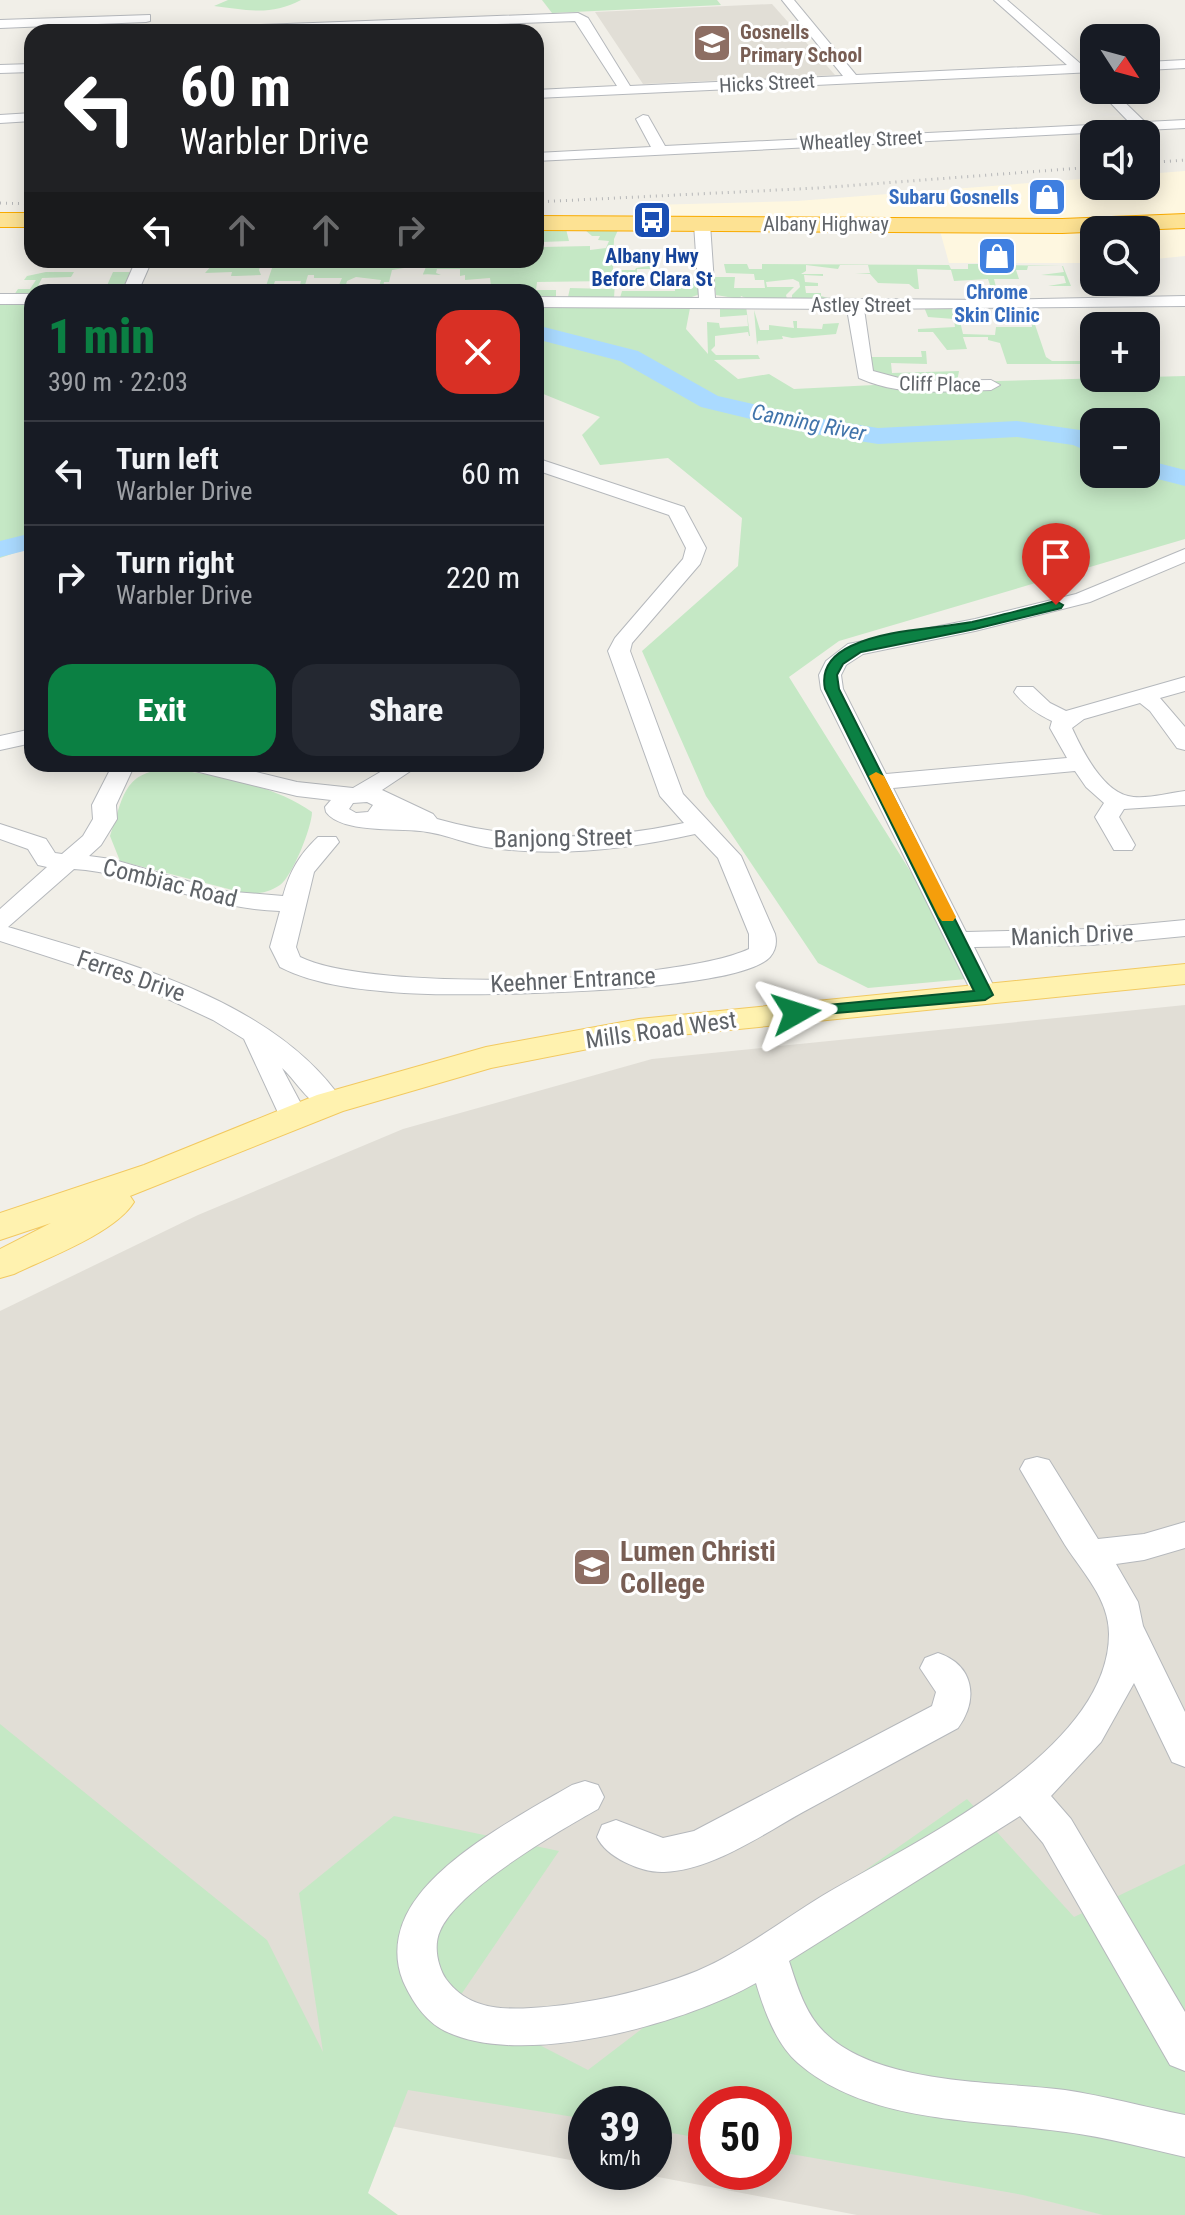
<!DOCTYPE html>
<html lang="en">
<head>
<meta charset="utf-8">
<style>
  body { margin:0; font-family:"Roboto Condensed",sans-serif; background:#242831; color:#f1f3f6; height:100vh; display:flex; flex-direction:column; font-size:30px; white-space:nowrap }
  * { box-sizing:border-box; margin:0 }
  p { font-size:26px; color:#9ea1a6 }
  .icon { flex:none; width:44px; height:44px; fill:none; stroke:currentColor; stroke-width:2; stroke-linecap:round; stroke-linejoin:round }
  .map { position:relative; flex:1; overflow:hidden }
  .details { position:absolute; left:24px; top:284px; width:520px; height:488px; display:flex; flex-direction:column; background:#171b24; border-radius:24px; box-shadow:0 4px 20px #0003 }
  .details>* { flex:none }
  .guide { position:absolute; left:24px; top:24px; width:520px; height:244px; border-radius:24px; box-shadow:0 4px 20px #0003; background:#202124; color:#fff; overflow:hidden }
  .needle { width:52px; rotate:126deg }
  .controls { position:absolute; left:1080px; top:24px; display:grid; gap:16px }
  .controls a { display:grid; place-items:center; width:80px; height:80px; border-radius:16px; background:#171b24; box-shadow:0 4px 20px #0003; font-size:40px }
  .speed { position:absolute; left:568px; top:2086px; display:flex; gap:16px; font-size:40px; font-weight:700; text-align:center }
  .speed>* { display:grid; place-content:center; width:104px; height:104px; border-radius:50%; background:#171b24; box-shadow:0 4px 20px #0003; line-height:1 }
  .speed small { font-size:20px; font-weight:400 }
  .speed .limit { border:12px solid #d22; background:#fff; color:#111 }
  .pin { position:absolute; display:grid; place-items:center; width:68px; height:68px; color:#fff; margin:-82px -34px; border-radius:50% 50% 50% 0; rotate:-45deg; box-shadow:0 0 8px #0007 }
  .pin .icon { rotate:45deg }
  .me { position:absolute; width:88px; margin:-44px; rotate:84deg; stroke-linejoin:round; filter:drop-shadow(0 0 6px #0008) }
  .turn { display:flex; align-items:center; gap:28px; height:168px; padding:0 24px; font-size:36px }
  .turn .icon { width:104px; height:104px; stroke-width:2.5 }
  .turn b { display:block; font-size:56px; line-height:68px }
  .lanes { display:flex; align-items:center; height:76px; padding:0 24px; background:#0003; justify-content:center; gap:40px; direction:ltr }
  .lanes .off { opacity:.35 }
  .round { display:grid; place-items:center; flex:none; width:84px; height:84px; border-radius:24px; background:#242831 }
  .overview { display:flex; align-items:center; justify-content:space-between; height:136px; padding:0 24px }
  h1 { font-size:48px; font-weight:800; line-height:60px; color:#0b8043 }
  .action { display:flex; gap:16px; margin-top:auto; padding:16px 24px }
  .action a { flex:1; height:92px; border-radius:24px; background:#0b8043; color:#fff; font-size:32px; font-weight:800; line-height:92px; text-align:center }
  .action a+a { background:#242831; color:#f1f3f6 }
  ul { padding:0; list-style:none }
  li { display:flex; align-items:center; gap:24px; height:104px; padding:0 24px; border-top:2px solid #363941 }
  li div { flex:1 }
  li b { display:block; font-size:30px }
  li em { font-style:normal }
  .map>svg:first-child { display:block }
</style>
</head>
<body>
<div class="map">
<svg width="1185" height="2215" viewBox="0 0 1185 2215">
  <rect width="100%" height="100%" fill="#f1efe8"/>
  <path fill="#fef7e0" d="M1185,171V256L1146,260V230H1094V263H949L940,231L656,218L650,205L797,201L1094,178V186H1146V174Z"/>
  <g fill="#e1ded6" fill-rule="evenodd">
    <path d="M772,4L835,75L643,84L595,12Z"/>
    <path d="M1185,1005V2215H857L632,2172H654V2104H586V2163L353,2119L0,1823V1311L198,1215L403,1129L652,1059ZM706,2104H774V2172H706Z"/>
  </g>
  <g fill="#c5e8c5" fill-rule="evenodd">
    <path d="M228,0H301C271,16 247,10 214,6Z"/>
    <path d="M542,0H717L721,5L552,13Z"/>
    <path d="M536,229H566L569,241L542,242V247L590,246V250L606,248L609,241L598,240L600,236H592L585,230H618L614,239L613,270H635L636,268L649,266V261H656H652V269H637V278H646V282H615L614,298L568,297L570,288L609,289L610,281L537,282L536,290H556V297H536V292H462L463,286H494H491L490,278L465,280V275L460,276V269H437L436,273L441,275L423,274L420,281L426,267L422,265L392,270L389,282H384L383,287L406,289L407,292H350L352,288L379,286L381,280L356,277L347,281L344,292H336L342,278H314V275H308L305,285H300L301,281H275L273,287L292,289V292H264L274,262H262L259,270L261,275L236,276H231L232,272L205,273L213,264L199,263L200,260H536Z"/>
    <path d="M724,264H747L749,269H762V264L949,265L951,269H968V264H978L983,269H994L993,265L1063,266L1071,286H1048L1066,283L1064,276L1041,275L1064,272L1062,266H1028L1027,270H1016L1019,279H994L997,291H993L996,298L1029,296L1030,300H970L965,287L992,291L988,279L954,281L951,270L917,269L919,289H915L909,284L878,283L870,274H855L870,273L868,265H840L838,269L806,265V271L801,274H823V276L804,275L805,282L818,283V286H805L806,293H821V296L835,300L792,299V295L800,287L799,282L793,279L766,282L767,287H794L786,295L787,299H748L741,296L740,299L716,295L714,277H735L734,288H765L764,280H755L754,274L726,273Z"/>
    <path d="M46,272H74L71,277L42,278L38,286H77V289L105,290L113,272H130L121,292H32V297L14,295L18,289H30L36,280H24L27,276Z"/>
    <path d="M669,278L699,280L700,294L689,298H620L622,291H675V281Z"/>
    <path d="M0,304H32V547L0,558Z"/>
    <path d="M720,306H746L750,336H741H749L748,332L715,336V346L711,350L716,355H758L760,359L714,360L738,379L769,374L794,389L894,384L873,371L871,357H922L921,351H926L927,364L891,363L892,373L959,371L957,382L1185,376V539L839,641L789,677L977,978L868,988L818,963L706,796L642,651L738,566L742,518L668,458L600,465L582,435L600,417L536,391V307L690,308L686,329L708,354L707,322L719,323L720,328L748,326L747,315L720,317ZM1094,422H1146V474H1094Z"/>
    <path d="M924,307H976L979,312L975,316L959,317L963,334L995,335L996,327H1032L1031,317H1001L997,310L1029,307L1046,357L1052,361H1094V364H1007L1000,343L988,340V337H963L967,349L947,350L933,332H918V329L955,327L954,319L928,317Z"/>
    <path d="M754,310L760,330H769V325L794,328L793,321H797V328L822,329L823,324L839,323L836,334L792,338L782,336L783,339L758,341L757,345Z"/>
    <path d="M167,769C214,774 272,784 312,812C312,827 292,877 280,885C268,893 258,894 244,893L120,861L110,836C123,800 122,772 167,769Z"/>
    <path d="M0,1724L267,1940L323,2052L299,1893L394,1816L559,1851L456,2002L588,2070L677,2002L967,1799L1074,1917L1185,1864V2215H1103L1023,2195L774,2151V2104H706V2139L654,2130V2104H586V2119L408,2090L368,2193L398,2215H0Z"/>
  </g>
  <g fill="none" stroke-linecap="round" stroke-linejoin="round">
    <g fill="#aadaff" fill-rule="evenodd">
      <path d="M536,325L638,351L718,396L809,417L878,428L1017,421L1080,430L1094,435V454L1073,445L1017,437L878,444L809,433L701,407L620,361L536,339Z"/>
      <path d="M1146,460L1185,470V486L1138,474H1146Z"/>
      <path d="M32,533V549L0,557V541Z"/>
    </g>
    <g stroke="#b5b8bc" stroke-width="2">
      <g id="minor">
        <path d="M782,0H794L856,75L1067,65L994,0H1007L1082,65L1094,64V72L536,98V90L617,86L575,21L278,32H176L182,28L578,13L588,18L630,86L843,76Z"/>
        <path d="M150,15V21L146,22L0,28V20Z"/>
        <path d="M1185,60V68L1146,70V62Z"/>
        <path d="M32,64V72L0,73V65Z"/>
        <path d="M1098,90H1112L1145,122L1185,120V128L536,161V153L651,147L636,119L643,115L648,116L665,146L1130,123Z"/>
        <path d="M32,113V121L0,123V115Z"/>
        <path d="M702,219L710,224L715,298L992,300L1185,296V306L864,309L873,371L910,381L991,380L1000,385L991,390C946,391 901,397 859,378L847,309L536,307V297L699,298L694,224Z"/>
        <path d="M136,260H152L138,292H122Z"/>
        <rect x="0" y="294" width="32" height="10"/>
        <path d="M536,458L684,507L706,548L700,564L632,643L630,651L683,794L741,856L775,934C777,942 776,950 770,957C737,994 462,997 404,993C364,990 317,986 280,967L270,947L280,911C205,909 145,874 74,869L8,927C121,961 275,999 344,1103L340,1109C314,1116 300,1084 282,1068L308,1117L304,1123L294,1126L284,1123L280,1117L244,1039L213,1020L142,987L0,941V909L47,867L38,865L28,849L0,839V824L46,839L55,853L62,854L83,836L93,819L92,805L113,764H135L116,805L117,819L101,845L89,856L111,859L222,891L283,896C290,871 299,855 318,837H336L339,842L314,872L296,947L300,957C372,993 676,983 749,949V934L718,858L695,834C629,849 560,857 492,848C468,845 444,833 420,831C395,828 341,833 326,812L325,807L331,800L297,796L187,769L184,764H223L297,782L353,788L394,764H421L382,790L433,814L437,819C519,842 601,841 684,823L660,796L608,651L615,638L683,559L686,548L669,515L536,470ZM367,802L373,805L368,812L356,813L349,809L353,803Z"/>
        <path d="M1185,549V562L1090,602L975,631L863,654L846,665L841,675L843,689L886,774L1067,758L1050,728L1052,721C1037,714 1025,706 1014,692L1017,687H1033L1050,703L1066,711L1185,677V691L1160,698L1185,727V750L1177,748L1150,711L1140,703L1084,719L1072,728C1082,750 1102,790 1128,796C1145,800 1167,793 1185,791V805L1124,809L1119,817L1135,845L1132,850H1114L1095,817L1104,803L1086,787L1075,771L893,788L966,932L1091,929L1185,920V936L1091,945L974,947L998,995L994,1001H976L821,689L819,675L826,661L848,644L975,619L1076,594Z"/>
        <path d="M32,729V743L0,750V736Z"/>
        <path d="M1037,1457L1049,1460L1098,1539L1144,1534L1185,1522V1548L1144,1560L1116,1564L1138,1602L1143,1626L1185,1712V1767L1172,1762L1134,1683L1101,1742L1051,1796L1071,1819L1185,2012V2071L1170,2065L1043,1843L1020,1816L789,1961C797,1986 805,2013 824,2032C877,2085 994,2081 1065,2090C1105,2096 1145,2107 1185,2115V2157C1145,2148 1106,2137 1066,2132C979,2119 868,2124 798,2063C776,2044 764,2010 756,1983C684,2024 522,2069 445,2031C425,2021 412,2001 403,1981C391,1951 399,1920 419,1895C454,1850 522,1814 572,1785L585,1781L598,1785L604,1797L598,1809C559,1831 457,1890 440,1931C433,1946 438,1967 446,1979C467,2008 499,2010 531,2008C585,2005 647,1991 697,1971C742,1952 781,1921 822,1896C910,1844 1109,1752 1109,1634C1109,1599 1083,1573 1065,1545C1050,1520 1035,1495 1020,1469L1025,1460Z"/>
        <path d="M938,1653C974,1665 979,1699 958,1728C906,1756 855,1784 803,1812C762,1835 712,1870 664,1872C641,1873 606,1857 597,1837L602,1825L616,1820L663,1838L694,1831L932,1706L936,1692L920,1668L925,1658Z"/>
      </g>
    </g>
    <g stroke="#f2c960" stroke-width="2">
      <path id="major" d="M1185,964V984L639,1039L491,1068L343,1111L130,1196L134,1202C115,1233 47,1258 14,1274L0,1278V1249L51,1223L0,1240V1213L144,1165L317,1095L486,1047L639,1019Z"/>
    </g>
    <g stroke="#f9ab00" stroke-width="2">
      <g id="highway">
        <rect x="0" y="213" width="32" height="14"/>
        <path d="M1185,214V228L1062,233L536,230V216L1062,219Z"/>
      </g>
    </g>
    <use href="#minor" fill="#fff" fill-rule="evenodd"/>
    <use href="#major" fill="#fff2af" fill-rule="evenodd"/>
    <use href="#highway" fill="#fde293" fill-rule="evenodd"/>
    <g stroke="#b6b7b8" stroke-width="3" stroke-dasharray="1 5" stroke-linecap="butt">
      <path d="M1146,163L1185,160"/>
      <path d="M536,202L818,188L1094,167"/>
      <path d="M0,203L32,204"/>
    </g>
  </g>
  <path fill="#0b8043" stroke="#07532c" stroke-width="2" d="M1056,601L1063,605L1061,608L975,629L861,652L843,664L837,675L839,689L993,995L985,1000L790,1017L788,1013L790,1010L796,1008L974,991L825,689C821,669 832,655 851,646C886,629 934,629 972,622C1000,616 1028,608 1056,601Z"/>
  <path fill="#f59e0b" d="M876,772L884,776L956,917L953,921H942L939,917L869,776Z"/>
  <defs>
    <g id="school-square" transform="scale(2)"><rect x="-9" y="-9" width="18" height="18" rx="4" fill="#8d6e63" stroke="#fff"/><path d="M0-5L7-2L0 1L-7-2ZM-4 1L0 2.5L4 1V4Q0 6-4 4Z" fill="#fff"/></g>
    <g id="shop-square" transform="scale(2)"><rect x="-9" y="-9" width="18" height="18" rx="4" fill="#3f7fe0" stroke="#fff"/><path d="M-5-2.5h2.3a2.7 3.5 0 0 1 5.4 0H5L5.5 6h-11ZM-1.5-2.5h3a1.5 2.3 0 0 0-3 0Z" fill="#fff"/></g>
    <g id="bus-square" transform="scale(2)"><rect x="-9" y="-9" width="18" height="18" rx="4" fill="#1a4fb4" stroke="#fff"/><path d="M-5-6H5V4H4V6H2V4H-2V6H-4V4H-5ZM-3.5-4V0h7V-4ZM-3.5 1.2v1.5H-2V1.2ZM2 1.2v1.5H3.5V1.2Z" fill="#fff"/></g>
  </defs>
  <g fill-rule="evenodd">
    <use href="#school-square" x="712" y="43"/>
    <use href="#shop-square" x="1047" y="197"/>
    <use href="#bus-square" x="652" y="220"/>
    <use href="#shop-square" x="997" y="256"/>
    <use href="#school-square" x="592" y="1567"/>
  </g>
  <g text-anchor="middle" stroke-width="6" stroke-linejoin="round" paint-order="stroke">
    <g font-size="20" font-weight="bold" fill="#785e54" stroke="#fff" text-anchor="start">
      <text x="740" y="39">Gosnells<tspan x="740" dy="23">Primary School</tspan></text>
    </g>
    <g font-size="20" fill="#5f6368" stroke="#fff">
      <text transform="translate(767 83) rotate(-3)" y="7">Hicks Street</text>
      <text transform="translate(861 140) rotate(-3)" y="7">Wheatley Street</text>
      <text x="826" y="231">Albany Highway</text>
      <text x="861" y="312">Astley Street</text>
      <text transform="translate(940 384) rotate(1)" y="7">Cliff Place</text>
    </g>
    <g font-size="20" font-weight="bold" fill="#366cbe" stroke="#fff" text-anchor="end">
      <text x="1019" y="204">Subaru Gosnells</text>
      <text x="997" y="299" text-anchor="middle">Chrome<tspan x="997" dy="23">Skin Clinic</tspan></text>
    </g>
    <g font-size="20" font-weight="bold" fill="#164399" stroke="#fff">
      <text x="652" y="263">Albany Hwy<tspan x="652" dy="23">Before Clara St</tspan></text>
    </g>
    <g font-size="22" font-style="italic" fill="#4174aa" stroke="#fff">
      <text transform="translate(809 422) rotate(11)" y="8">Canning River</text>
    </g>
    <g font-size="24" fill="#5f6368" stroke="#fff">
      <text transform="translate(563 838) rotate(-1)" y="8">Banjong Street</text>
      <text transform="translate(170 883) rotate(14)" y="8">Combiac Road</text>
      <text transform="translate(1072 935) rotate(-2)" y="8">Manich Drive</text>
      <text transform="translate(131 976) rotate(19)" y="8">Ferres Drive</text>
      <text transform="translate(573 980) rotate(-3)" y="8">Keehner Entrance</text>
      <text transform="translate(661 1030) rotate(-8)" y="8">Mills Road West</text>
    </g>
    <g font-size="28" font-weight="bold" fill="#785e54" stroke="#fff" text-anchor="start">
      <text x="620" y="1561">Lumen Christi<tspan x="620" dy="32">College</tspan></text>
    </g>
  </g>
</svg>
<div class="controls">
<a><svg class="needle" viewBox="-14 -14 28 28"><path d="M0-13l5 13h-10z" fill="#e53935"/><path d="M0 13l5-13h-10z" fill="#9ea1a6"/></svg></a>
<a><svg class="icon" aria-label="sound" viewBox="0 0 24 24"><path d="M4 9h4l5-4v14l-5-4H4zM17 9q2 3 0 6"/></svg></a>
<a><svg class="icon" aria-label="search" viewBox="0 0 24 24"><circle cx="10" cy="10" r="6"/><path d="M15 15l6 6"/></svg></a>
<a>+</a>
<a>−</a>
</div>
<div class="speed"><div>39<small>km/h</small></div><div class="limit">50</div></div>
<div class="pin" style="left:1056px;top:605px;background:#d93025"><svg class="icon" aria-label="arrive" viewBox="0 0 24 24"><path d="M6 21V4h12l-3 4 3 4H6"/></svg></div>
<svg class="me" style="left:796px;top:1013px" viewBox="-20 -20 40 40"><path d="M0-17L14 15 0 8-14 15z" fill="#0b8043" stroke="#fff" stroke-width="4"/></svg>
<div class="guide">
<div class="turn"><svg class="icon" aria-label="left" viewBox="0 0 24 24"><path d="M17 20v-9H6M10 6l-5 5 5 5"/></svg><div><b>60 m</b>Warbler Drive</div></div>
<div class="lanes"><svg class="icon" aria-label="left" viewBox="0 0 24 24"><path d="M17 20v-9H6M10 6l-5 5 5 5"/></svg><svg class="icon off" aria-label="ahead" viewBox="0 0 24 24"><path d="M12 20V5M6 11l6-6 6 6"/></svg><svg class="icon off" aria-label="ahead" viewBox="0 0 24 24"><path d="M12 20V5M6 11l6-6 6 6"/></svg><svg class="icon off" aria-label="right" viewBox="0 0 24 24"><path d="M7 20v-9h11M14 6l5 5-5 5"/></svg></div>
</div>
<section class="details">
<div class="overview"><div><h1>1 min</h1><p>390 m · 22:03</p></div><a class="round" style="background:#d93025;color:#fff"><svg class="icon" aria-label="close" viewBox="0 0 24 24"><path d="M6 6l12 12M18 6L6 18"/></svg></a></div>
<ul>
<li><svg class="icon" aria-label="left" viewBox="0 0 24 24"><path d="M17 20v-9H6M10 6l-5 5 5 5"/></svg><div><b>Turn left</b><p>Warbler Drive</p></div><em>60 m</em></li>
<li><svg class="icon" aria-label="right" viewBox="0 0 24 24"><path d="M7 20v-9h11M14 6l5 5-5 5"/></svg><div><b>Turn right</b><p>Warbler Drive</p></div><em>220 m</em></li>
</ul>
<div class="action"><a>Exit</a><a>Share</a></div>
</section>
</div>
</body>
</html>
